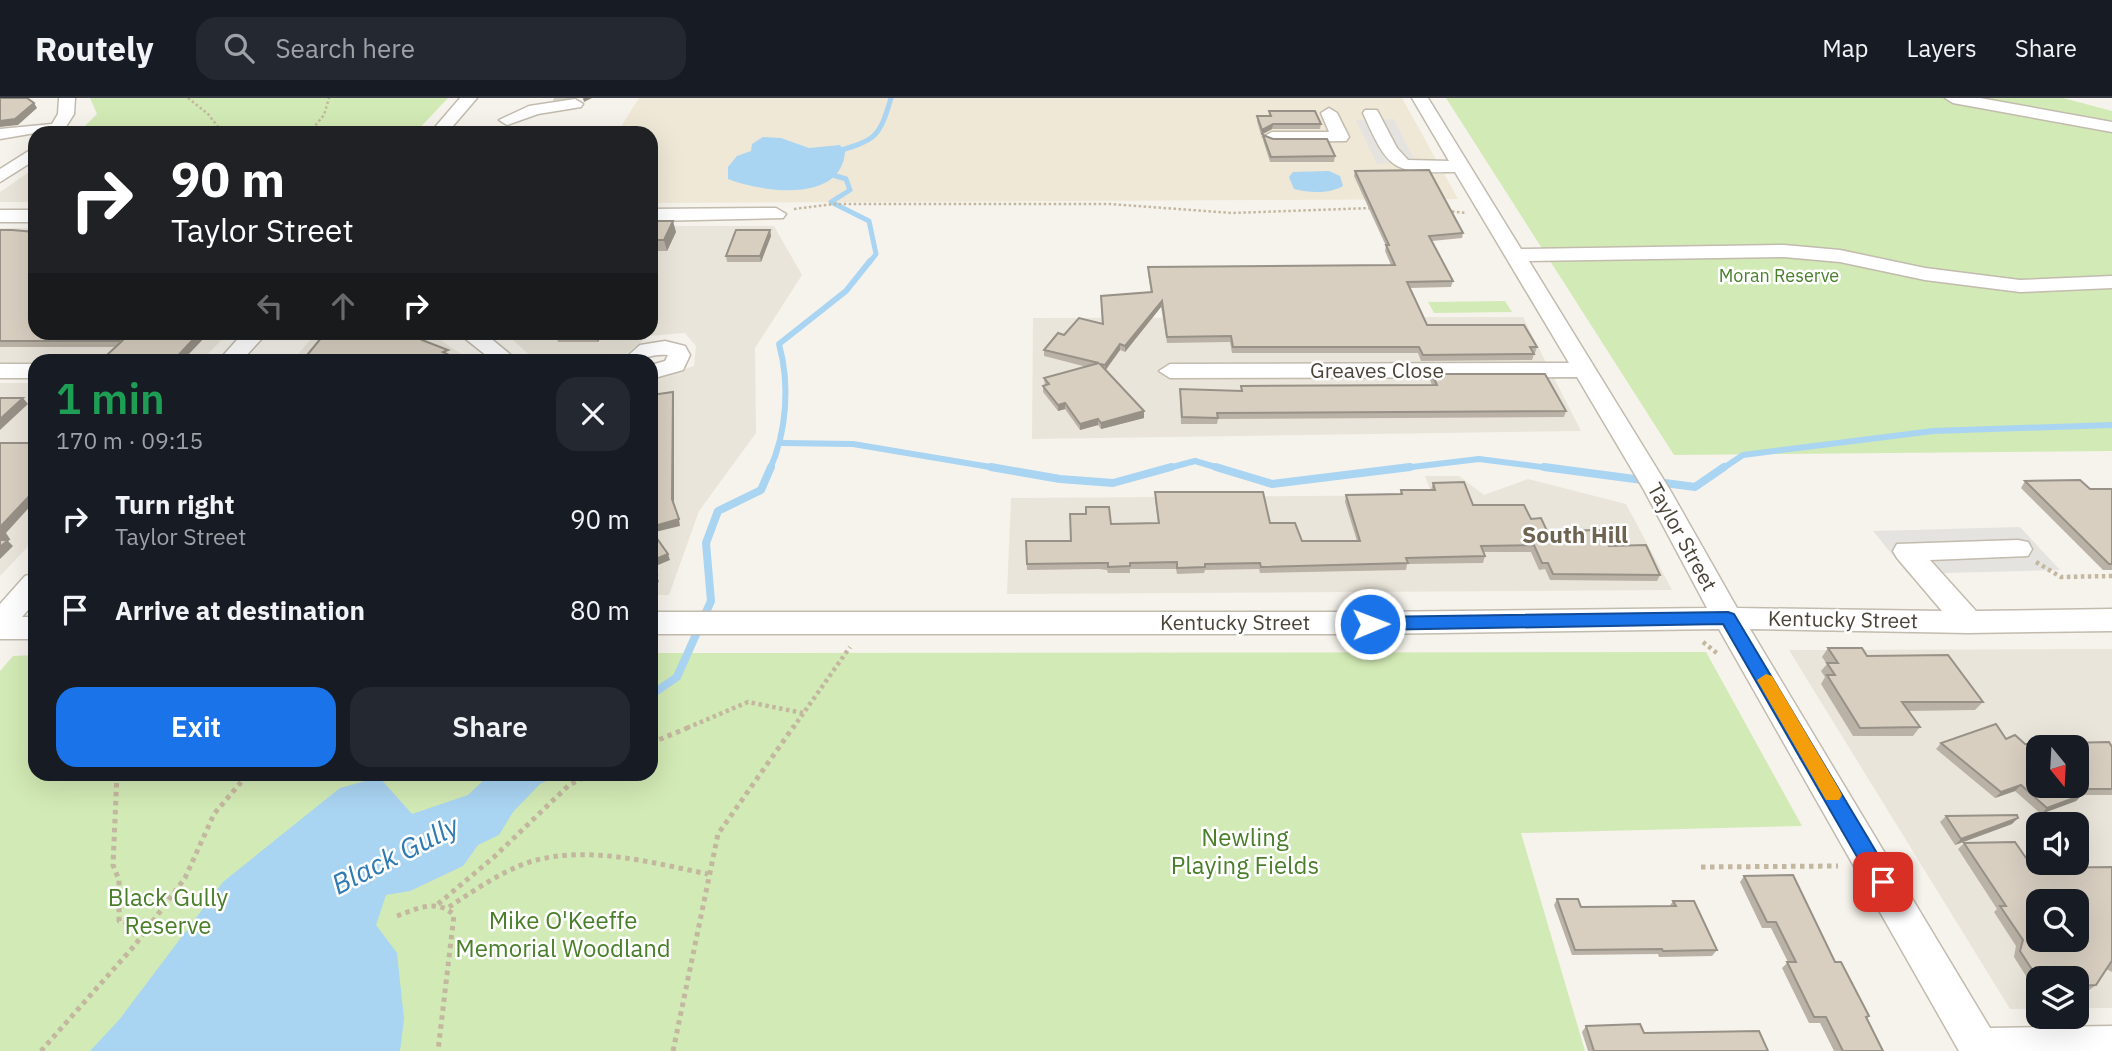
<!DOCTYPE html>
<html lang="en">
<head>
<meta charset="utf-8">
<style>
  body { margin:0; font-family:"IBM Plex Sans",sans-serif; background:#242831; color:#f1f3f6; height:100vh; display:flex; flex-direction:column; font-size:26px; white-space:nowrap }
  * { box-sizing:border-box; margin:0 }
  p { font-size:23px; color:#9ea1a6 }
  .icon { flex:none; width:38px; height:38px; fill:none; stroke:currentColor; stroke-width:2; stroke-linecap:round; stroke-linejoin:round }
  .map { position:relative; flex:1; overflow:hidden }
  .details { position:absolute; left:28px; top:256px; width:630px; height:427px; display:flex; flex-direction:column; background:#171b24; border-radius:21px; box-shadow:0 7px 28px #0002 }
  .details>* { flex:none }
  .hud { position:absolute; left:28px; top:28px; width:630px; height:214px; border-radius:21px; box-shadow:0 7px 28px #0002; background:#202124; color:#fff; overflow:hidden }
  .needle { width:46px; rotate:162deg }
  .tools { position:absolute; left:2026px; top:637px; display:grid; gap:14px }
  .tools a { display:grid; place-items:center; width:63px; height:63px; border-radius:14px; background:#171b24; box-shadow:0 7px 28px #0002; font-size:35px }
  .pin { position:absolute; display:grid; place-items:center; width:60px; height:60px; color:#fff; margin:-30px; border-radius:14px; box-shadow:0 4px 10px #0006 }
  .me { position:absolute; width:77px; margin:-38px; rotate:89deg; stroke-linejoin:round; filter:drop-shadow(0 0 5px #0008) }
  .turn { display:flex; align-items:center; gap:24px; height:147px; padding:0 28px; font-size:32px }
  .turn .icon { width:91px; height:91px; stroke-width:2.5 }
  .turn b { display:block; font-size:49px; line-height:60px }
  .lanes { display:flex; align-items:center; height:66px; padding:0 28px; background:#0003; justify-content:center; gap:35px; direction:ltr }
  .lanes .off { opacity:.35 }
  .round { display:grid; place-items:center; flex:none; width:74px; height:74px; border-radius:21px; background:#242831 }
  .head { display:flex; align-items:center; justify-content:space-between; height:119px; padding:0 28px }
  h1 { font-size:42px; font-weight:600; line-height:52px; color:#1e9e55 }
  .action { display:flex; gap:14px; margin-top:auto; padding:14px 28px }
  .action a { flex:1; height:80px; border-radius:21px; background:#1a73e8; color:#fff; font-size:28px; font-weight:600; line-height:80px; text-align:center }
  .action a+a { background:#242831; color:#f1f3f6 }
  ul { padding:0; list-style:none }
  li { display:flex; align-items:center; gap:21px; height:91px; padding:0 28px }
  li div { flex:1 }
  li b { display:block; font-size:26px }
  li em { font-style:normal }
  header { display:flex; align-items:center; gap:42px; box-sizing:border-box; height:98px; padding:0 35px; background:#171b24; border-bottom:2px solid #363941 }
  header strong { font-size:33px }
  nav { display:flex; gap:38px; margin-inline-start:auto; font-size:24px }
  .search { width:490px; height:63px; background:#242831; display:flex; align-items:center; gap:18px; box-sizing:border-box; padding:0 24px; border-radius:21px; color:#9ea1a6; font-size:26px }
  .map>svg:first-child { display:block }
</style>
</head>
<body>
<header>
<strong>Routely</strong>
<div class="search"><svg class="icon" aria-label="search" viewBox="0 0 24 24"><circle cx="10" cy="10" r="6"/><path d="M15 15l6 6"/></svg>Search here</div>
<nav><a>Map</a><a>Layers</a><a>Share</a></nav>
</header>
<div class="map">
<svg width="2112" height="953" viewBox="0 0 2112 953">
  <rect width="100%" height="100%" fill="#f6f3ec"/>
  <g fill="#eae5da" fill-rule="evenodd">
    <path d="M35,70V104H0V94Z"/>
    <path d="M651,128H774L802,177L755,250L756,335L699,413L669,497H651V282L694,268L696,248L685,235L649,238L619,262H535L505,235L651,234Z"/>
    <path d="M0,130H35V234L228,235L202,262L0,265Z"/>
    <path d="M1523,219L1581,333L1032,341L1033,220Z"/>
    <path d="M317,234L430,235L470,262H293Z"/>
    <path d="M0,285H35V441L0,478Z"/>
    <path d="M1425,378H1459L1484,397L1528,381L1626,406L1672,492L1007,496L1011,400L1432,397Z"/>
    <path d="M2112,551V910H2077V880H2039V911H2010L1789,552ZM2039,649H2077V688H2039ZM2039,726H2077V765H2039ZM2039,803H2077V842H2039Z"/>
  </g>
  <path fill="#efe8d6" d="M639,0H1402L1458,101L651,105V35H617Z"/>
  <g fill="#d2eab5">
    <path d="M90,0H448L415,35H78L97,16Z"/>
    <path d="M1446,0H2063L2112,13V353L1674,357Z"/>
    <path d="M1505,203L1512,214L1434,215L1428,204Z"/>
    <path d="M1706,554L1802,728L1521,735L1585,953H0V573L13,558L35,557V676H651V555Z"/>
  </g>
  <g fill="#e5e3e0">
    <path d="M1394,21L1415,63L1377,66L1356,22Z"/>
    <path d="M2020,429L2060,472L1908,476L1873,433Z"/>
  </g>
  <g fill="#a9d4f2">
    <path d="M763,39L781,40L809,50L840,47L845,54C841,106 762,94 728,81V69L737,58L751,53L752,46Z"/>
    <path d="M1329,73L1340,78L1343,88C1329,96 1310,95 1294,91L1289,79L1293,74Z"/>
    <path d="M490,676H562L540,686L513,714L499,737L478,747L463,768L410,793L386,797L376,827L397,855L404,921L400,953H90L119,922L223,784L340,690L379,679L412,716L468,697Z"/>
  </g>
  <g fill="none" stroke-linecap="round" stroke-linejoin="round">
    <g stroke="#a9d4f2" stroke-width="5">
      <path d="M835,54C875,42 879,41 891,0"/>
      <path d="M826,75L846,81L850,92L831,104L869,123L876,156L869,165"/>
    </g>
    <g stroke="#a9d4f2" stroke-width="6">
      <path d="M782,345L853,346L1002,371"/>
      <path d="M770,371C787,333 790,286 779,246L846,193L870,163"/>
      <path d="M1165,371L1195,363L1222,371"/>
      <path d="M1395,371L1479,361L1557,371"/>
      <path d="M1722,371L1743,357L1933,333L2112,327"/>
    </g>
    <g stroke="#a9d4f2" stroke-width="8">
      <path d="M991,369L1060,381L1113,385L1171,369"/>
      <path d="M1216,369L1272,386L1410,369"/>
      <path d="M1544,369L1695,389L1724,369"/>
      <path d="M651,597L677,579L711,503L706,445L718,413L761,392L771,369"/>
    </g>
    <path stroke="#d4d0c8" stroke-width="18" stroke-dasharray="18 9" stroke-linecap="butt" d="M554,0L569,4"/>
    <g stroke="#c2bbae" stroke-width="3">
      <g id="minor">
        <path d="M59,0H75L74,16L62,35H35L0,41V31L52,26L58,16Z"/>
        <path d="M460,0H477L447,35H430Z"/>
        <path d="M1412,0H1428L1521,151L1784,147L1840,152L1925,170L2020,182L2112,178V190L2020,194L1925,182L1840,164L1784,159L1529,163L1670,392L1737,510L1942,513L1897,460L1893,453L1897,446L2018,442L2028,444L2032,451L2028,458L1930,462L1976,513L2112,511V533L1968,535L1750,531L1990,930L2112,928V953H1959L1719,531L1370,536H651V514H1370L1707,510L1644,392L1577,279L1170,280L1159,273L1170,266L1569,265L1455,74C1392,75 1389,73 1363,15L1365,12H1377L1397,50L1408,62L1449,63Z"/>
        <path d="M1945,0H1980L2112,24V34L1953,5Z"/>
        <path d="M575,1L583,6L581,9L538,16L507,27L499,22L529,8Z"/>
        <path d="M1329,10L1337,15L1349,39L1346,43L1272,44L1263,39L1272,34H1329L1321,15Z"/>
        <path d="M35,49V62L0,84V71Z"/>
        <path d="M776,110L786,116L783,120L651,123V111Z"/>
        <rect x="0" y="112" width="35" height="12"/>
        <path d="M244,234H268L242,262H219Z"/>
        <path d="M457,234H483L517,262H492Z"/>
        <path d="M665,243L685,248L690,257L683,272L651,281V267L665,263L668,257C653,255 640,263 623,262L640,247Z"/>
        <rect x="0" y="266" width="35" height="14"/>
        <path d="M35,475V504L22,519H35V541H0V506L25,478Z"/>
      </g>
    </g>
    <g stroke="#c4b79f" stroke-width="2.5" stroke-dasharray="2.5 2.5" stroke-linecap="butt">
      <path d="M188,0L208,16L223,35"/>
      <path d="M309,35L324,17L329,0"/>
      <path d="M794,111L834,106H1110L1232,115L1372,110"/>
      <path d="M1447,113L1466,115"/>
    </g>
    <g stroke="#c4b79f" stroke-width="4.5" stroke-dasharray="3.5 3.5" stroke-linecap="butt">
      <path d="M2036,464L2061,479L2112,478"/>
      <path d="M1703,544L1718,556"/>
      <path d="M687,630L748,604L803,615"/>
      <path d="M793,630L850,549"/>
    </g>
    <g stroke="#c4b79f" stroke-width="5" stroke-dasharray="4.5 4.5" stroke-linecap="butt">
      <path d="M651,645L692,628"/>
      <path d="M117,676L113,767L119,782V823L148,830"/>
      <path d="M1701,769L1838,768"/>
      <path d="M438,806L494,759L569,687L591,676"/>
      <path d="M449,809C475,792 503,772 533,763C589,747 653,765 708,776"/>
      <path d="M397,818C416,811 437,800 454,817L438,953"/>
      <path d="M41,953L135,847L185,780L214,716L248,676"/>
      <path d="M673,953L718,736L794,628"/>
    </g>
    <use href="#minor" fill="#fff" fill-rule="evenodd"/>
  </g>
  <g fill="#bab2a6">
    <path d="M1269,13L1321,26L1320,31H1272L1261,37L1257,23V18H1269Z"/>
    <path d="M1263,37L1273,41L1335,58L1334,64H1270L1263,42Z"/>
    <path d="M1355,73L1463,135L1462,140L1432,143L1453,183L1451,189L1410,190L1427,227L1537,249L1535,255H1533L1534,256L1532,262L1421,263L1418,255H1232L1230,244L1167,245L1161,209L1125,254L1120,252L1105,272L1144,313V320L1101,331L1098,327L1080,332L1065,311L1058,313L1043,294V288H1045L1044,280L1087,269L1044,258V252L1064,237L1102,226L1101,198L1151,195L1148,175V169L1391,167L1385,153L1386,148L1354,78Z"/>
    <path d="M651,123L676,134L667,153H651Z"/>
    <path d="M0,132L35,234H206L207,237L183,262H110L107,257L116,249H0Z"/>
    <path d="M770,132L771,138L761,164H727L726,158Z"/>
    <path d="M558,234H604L598,244H558L556,238Z"/>
    <path d="M1432,276L1566,313L1564,319L1218,321L1217,326H1181L1180,291L1241,293V288L1432,287L1430,282Z"/>
    <path d="M2025,383L2090,391H2112V472H2103L2021,390Z"/>
    <path d="M1433,385L1473,407L1531,421L1547,433L1609,448L1660,477L1657,483L1550,482L1545,471L1539,472L1531,454H1484L1485,458L1483,465L1407,466L1406,472L1260,475L1259,471L1205,472L1204,475L1177,476L1176,471H1130V475H1108L1107,472L1099,471L1027,472L1026,443H1071L1111,426L1158,425L1155,401V394L1270,425L1302,443H1357L1345,404L1346,397L1400,396L1401,392H1431Z"/>
    <path d="M1828,550L1867,558L1983,604L1975,612L1908,613L1920,629L1913,638H1853L1821,586L1825,579L1821,573L1827,566L1822,559Z"/>
    <path d="M2006,641L2025,646L2112,649V697H2082L2076,703L2041,716L2015,693L1995,700L1936,651L1941,645Z"/>
    <path d="M1946,718L2012,726L1955,747L1940,724Z"/>
    <path d="M1964,745L2033,770L2112,769V874L2106,871L2096,887L2088,893H2077V880H2039V884H2036L2026,878L2014,859L2016,848L1994,814L1997,811L1958,751Z"/>
    <path d="M1744,778L1835,864L1869,918L1867,920L1883,953H1834L1820,925H1809L1782,870L1788,864L1771,830H1762L1740,784Z"/>
    <path d="M1557,801L1581,809H1669L1673,803L1717,852L1712,858L1659,859L1658,856L1572,857L1554,807Z"/>
    <path d="M1586,928L1644,935L1768,953H1588L1582,934Z"/>
  </g>
  <g fill="#979187">
    <path d="M583,0H592L584,4Z"/>
    <path d="M34,5L37,10L18,27L0,29V23Z"/>
    <path d="M1273,26L1272,31L1261,37L1262,32Z"/>
    <path d="M673,123L676,134L667,153L664,142Z"/>
    <path d="M770,132L771,138L761,164L760,158Z"/>
    <path d="M1162,203L1161,209L1125,254V248Z"/>
    <path d="M200,234H206L207,237L183,262H174Z"/>
    <path d="M599,234H604L598,244L596,238Z"/>
    <path d="M1120,246V252L1105,273V267Z"/>
    <path d="M673,294L674,300V407L672,401Z"/>
    <path d="M23,300L28,306L0,332V321Z"/>
    <path d="M1065,305V311L1058,313V307Z"/>
    <path d="M1144,313V320L1101,331V325Z"/>
    <path d="M1098,321V327L1080,332V326Z"/>
    <path d="M34,392L35,403L6,435L10,441L8,443L13,448L0,461V429Z"/>
    <path d="M679,421L680,428L651,435V429Z"/>
    <path d="M668,456L670,462L651,470V463Z"/>
    <path d="M657,477L659,484L651,487V480Z"/>
    <path d="M2021,687L2015,693L1995,700L2001,694Z"/>
    <path d="M2082,697L2076,703L2041,716L2047,710Z"/>
    <path d="M2018,720L2012,726L1955,747L1961,741Z"/>
  </g>
  <g fill="#d8cfc1" stroke="#979187" stroke-width="2" fill-rule="evenodd">
    <path d="M0,0H27L34,5L15,21L0,23Z"/>
    <path d="M1269,13H1315L1321,26H1273L1262,32L1257,18H1271Z"/>
    <path d="M1263,37L1273,41H1327L1335,58L1271,59Z"/>
    <path d="M1429,72L1463,135L1429,138L1453,183L1407,184L1427,227H1524L1537,249H1530L1534,256L1423,257L1419,249H1233L1231,238L1167,239L1162,203L1125,248L1120,246L1105,267L1100,266L1144,313L1101,325L1098,321L1080,326L1065,305L1058,307L1043,288L1049,286L1044,280L1099,265L1044,252L1058,235L1064,237L1079,220L1103,226L1101,198L1152,194L1148,169L1395,167L1386,147H1389L1355,73Z"/>
    <path d="M651,123H673L664,142H651Z"/>
    <path d="M0,132H12L35,134V234H200L174,262H142L147,257H107L122,243H0Z"/>
    <path d="M736,132H770L760,158H726Z"/>
    <path d="M326,234H409L422,242L448,252L443,254L459,262H303Z"/>
    <path d="M558,234H599L596,238H556Z"/>
    <path d="M1432,276H1545L1566,313L1217,315L1218,320L1182,319L1180,291L1242,293L1241,288L1437,287Z"/>
    <path d="M673,294L672,401L679,421L651,429V297Z"/>
    <path d="M0,300H23L0,321Z"/>
    <path d="M0,345H35V392L0,429Z"/>
    <path d="M2080,382L2090,391H2112V466H2109L2025,383Z"/>
    <path d="M1464,384L1473,407H1524L1531,421L1541,420L1547,433L1601,432L1609,448L1646,447L1660,477L1553,476L1548,465H1542L1534,447L1481,448L1485,458L1406,460L1408,465L1261,469L1260,465L1205,466V469L1177,470V464L1130,465V468L1108,469V465H1099L1027,466L1026,443H1071L1070,416H1086V409H1109L1111,426L1159,425L1155,394H1263L1270,425H1295L1302,443H1360L1346,397L1402,396L1401,392H1435L1433,385Z"/>
    <path d="M651,432L668,456L651,463Z"/>
    <path d="M0,442H8L0,449Z"/>
    <path d="M651,469L657,477L651,480Z"/>
    <path d="M1828,550H1862L1867,558L1948,557L1983,604H1902L1920,629L1860,630L1827,577H1835L1827,565H1838Z"/>
    <path d="M1996,626L2006,641L2015,637L2025,646L2109,644L2112,649V691H2078L2082,697L2047,710L2021,687L2001,694L1941,645ZM2039,649H2077V688H2039Z"/>
    <path d="M2017,717L2018,720L1961,741L1946,718Z"/>
    <path d="M2015,744L2033,770L2112,769V864H2111L2096,887L2077,888V880H2063L2058,878H2043L2033,873L2020,853L2023,842L2000,808H2006L1964,745ZM2039,803H2077V842H2039Z"/>
    <path d="M1793,777L1835,864H1841L1869,918L1866,919L1883,953H1843L1826,919H1814L1787,864H1796L1776,824H1767L1744,778Z"/>
    <path d="M1557,801H1578L1581,809L1676,808L1673,803H1694L1717,852L1663,853L1662,851L1575,852Z"/>
    <path d="M1640,926L1644,935L1759,933L1768,953H1594L1586,928Z"/>
  </g>
  <path fill="#1a73e8" stroke="#114b97" stroke-width="2" d="M1728,514L1734,516L1890,777L1893,784L1890,790L1883,793L1875,790L1723,526L1370,532L1362,526L1370,519Z"/>
  <path fill="#f59e0b" d="M1766,576L1772,578L1839,691L1842,697L1839,702H1826L1757,582Z"/>
  <g text-anchor="middle" stroke-width="5" stroke-linejoin="round" paint-order="stroke">
    <g font-size="18" fill="#4a7f2a" stroke="#fff">
      <text x="1779" y="184">Moran Reserve</text>
    </g>
    <g font-size="21" fill="#4b4439" stroke="#fff">
      <text x="1377" y="280">Greaves Close</text>
      <text transform="translate(1682 439) rotate(61)" y="7">Taylor Street</text>
      <text transform="translate(1843 522) rotate(1)" y="7">Kentucky Street</text>
      <text x="1235" y="532">Kentucky Street</text>
    </g>
    <g font-size="23" font-weight="bold" fill="#6e6250" stroke="#fff">
      <text x="1575" y="445">South Hill</text>
    </g>
    <g font-size="24" fill="#4a7f2a" stroke="#fff">
      <text x="1245" y="748">Newling<tspan x="1245" dy="28">Playing Fields</tspan></text>
      <text x="168" y="808">Black Gully<tspan x="168" dy="28">Reserve</tspan></text>
      <text x="563" y="831">Mike O'Keeffe<tspan x="563" dy="28">Memorial Woodland</tspan></text>
    </g>
    <g font-size="28" font-style="italic" fill="#2e7ab2" stroke="#fff">
      <text transform="translate(395 757) rotate(-27)" y="10">Black Gully</text>
    </g>
  </g>
</svg>
<div class="tools">
<a><svg class="needle" viewBox="-14 -14 28 28"><path d="M0-13l5 13h-10z" fill="#e53935"/><path d="M0 13l5-13h-10z" fill="#9ea1a6"/></svg></a>
<a><svg class="icon" aria-label="sound" viewBox="0 0 24 24"><path d="M4 9h4l5-4v14l-5-4H4zM17 9q2 3 0 6"/></svg></a>
<a><svg class="icon" aria-label="search" viewBox="0 0 24 24"><circle cx="10" cy="10" r="6"/><path d="M15 15l6 6"/></svg></a>
<a><svg class="icon" aria-label="layers" viewBox="0 0 24 24"><path d="M12 4l9 5-9 5-9-5zM3 14l9 5 9-5"/></svg></a>
</div>
<div class="pin" style="left:1883px;top:784px;background:#d93025"><svg class="icon" aria-label="arrive" viewBox="0 0 24 24"><path d="M6 21V4h12l-3 4 3 4H6"/></svg></div>
<svg class="me" style="left:1370px;top:526px" viewBox="-20 -20 40 40"><circle r="17" fill="#1a73e8" stroke="#fff" stroke-width="3"/><path d="M0-11L8 9 0 5-8 9z" fill="#fff"/></svg>
<div class="hud">
<div class="turn"><svg class="icon" aria-label="right" viewBox="0 0 24 24"><path d="M7 20v-9h11M14 6l5 5-5 5"/></svg><div><b>90 m</b>Taylor Street</div></div>
<div class="lanes"><svg class="icon off" aria-label="left" viewBox="0 0 24 24"><path d="M17 20v-9H6M10 6l-5 5 5 5"/></svg><svg class="icon off" aria-label="ahead" viewBox="0 0 24 24"><path d="M12 20V5M6 11l6-6 6 6"/></svg><svg class="icon" aria-label="right" viewBox="0 0 24 24"><path d="M7 20v-9h11M14 6l5 5-5 5"/></svg></div>
</div>
<section class="details">
<div class="head"><div><h1>1 min</h1><p>170 m · 09:15</p></div><a class="round"><svg class="icon" aria-label="close" viewBox="0 0 24 24"><path d="M6 6l12 12M18 6L6 18"/></svg></a></div>
<ul>
<li><svg class="icon" aria-label="right" viewBox="0 0 24 24"><path d="M7 20v-9h11M14 6l5 5-5 5"/></svg><div><b>Turn right</b><p>Taylor Street</p></div><em>90 m</em></li>
<li><svg class="icon" aria-label="arrive" viewBox="0 0 24 24"><path d="M6 21V4h12l-3 4 3 4H6"/></svg><div><b>Arrive at destination</b></div><em>80 m</em></li>
</ul>
<div class="action"><a>Exit</a><a>Share</a></div>
</section>
</div>
</body>
</html>
